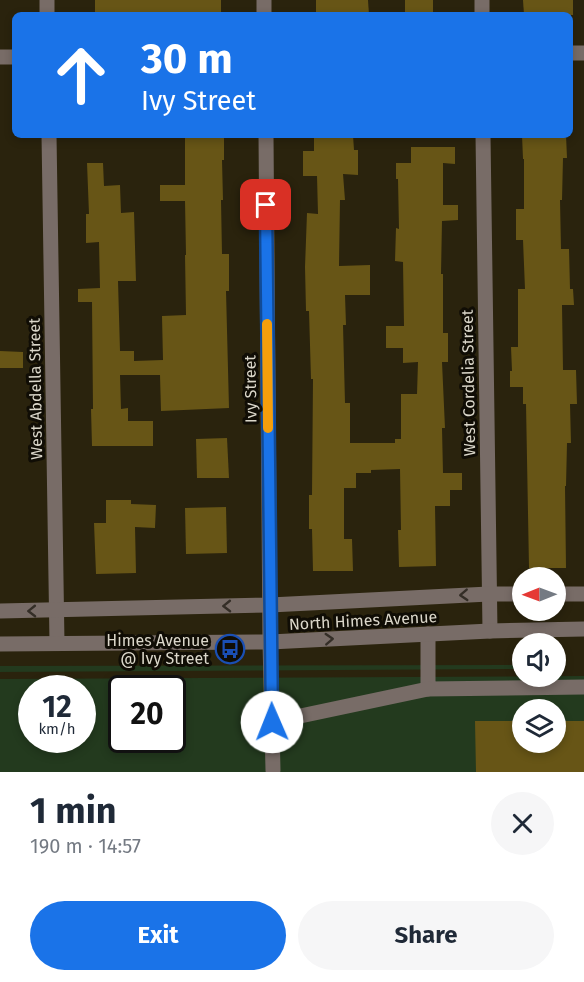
<!DOCTYPE html>
<html lang="en">
<head>
<meta charset="utf-8">
<style>
  body { margin:0; font-family:"Fira Sans",sans-serif; background:#f6f6f7; color:#1f2937; height:100vh; display:flex; flex-direction:column; font-size:22px; white-space:nowrap }
  * { box-sizing:border-box; margin:0 }
  p { font-size:20px; color:#747a83 }
  .icon { flex:none; width:33px; height:33px; fill:none; stroke:currentColor; stroke-width:2; stroke-linecap:round; stroke-linejoin:round }
  .map { position:relative; height:772px; overflow:hidden }
  .details { display:flex; flex-direction:column; background:#fff; flex:1 }
  .details>* { flex:none }
  .banner { position:absolute; left:12px; top:12px; width:561px; height:126px; border-radius:9px; box-shadow:0 3px 9px #0003; background:#1a73e8; color:#fff; overflow:hidden }
  .needle { width:39px; rotate:269deg }
  .tools { position:absolute; left:512px; top:567px; display:grid; gap:12px }
  .tools a { display:grid; place-items:center; width:54px; height:54px; border-radius:50%; background:#fff; box-shadow:0 3px 9px #0003; font-size:30px }
  .speed { position:absolute; left:18px; top:675px; display:flex; gap:12px; font-size:30px; font-weight:700; text-align:center }
  .speed>* { display:grid; place-content:center; width:78px; height:78px; border-radius:50%; background:#fff; box-shadow:0 3px 9px #0003; line-height:1 }
  .speed small { font-size:15px; font-weight:400 }
  .speed .limit { border:3px solid #111; border-radius:9px; background:#fff; color:#111 }
  .pin { position:absolute; display:grid; place-items:center; width:51px; height:51px; color:#fff; margin:-26px; border-radius:12px; box-shadow:0 3px 9px #0006 }
  .me { position:absolute; width:66px; margin:-33px; rotate:359deg; stroke-linejoin:round; filter:drop-shadow(0 0 4px #0008) }
  .turn { display:flex; align-items:center; gap:21px; height:126px; padding:0 30px; font-size:27px }
  .turn .icon { width:78px; height:78px; stroke-width:2.5 }
  .turn b { display:block; font-size:42px; line-height:51px }
  .round { display:grid; place-items:center; flex:none; width:63px; height:63px; border-radius:32px; background:#f6f6f7 }
  .overview { display:flex; align-items:center; justify-content:space-between; height:102px; padding:0 30px }
  h1 { font-size:36px; font-weight:700; line-height:45px }
  .primary-button { display:flex; gap:12px; margin-top:auto; padding:12px 30px }
  .primary-button a { flex:1; height:69px; border-radius:36px; background:#1a73e8; color:#fff; font-size:24px; font-weight:700; line-height:69px; text-align:center }
  .primary-button a+a { background:#f6f6f7; color:#1f2937 }
  .map>svg:first-child { display:block }
</style>
</head>
<body>
<div class="map">
<svg width="584" height="772" viewBox="0 0 584 772">
  <rect width="100%" height="100%" fill="#2a230d"/>
  <g fill="#233a1e" fill-rule="evenodd">
    <path d="M522,665V669L0,672V666Z"/>
    <path d="M584,676V772H0V679ZM32,688H82V740H32ZM122,688H172V740H122ZM522,710H555V742H522Z"/>
  </g>
  <g fill="#675516">
    <rect x="95" y="0" width="126" height="15"/>
    <path d="M316,0H368L369,15H316Z"/>
    <rect x="405" y="0" width="28" height="15"/>
    <path d="M523,0H573V15H524Z"/>
    <path d="M185,135H224V160H222L223,200H221L222,254H229V291H226L229,408L161,411L160,375H120L121,409L128,408V421H153V446H92L91,409H93L92,302H78V289L100,288L99,242L86,243V214H89L87,163H103L104,186L120,185L121,213L134,212L136,281H118L120,351H134V361L163,360L162,316L186,315L185,255H186L185,201H160V185H185Z"/>
    <path d="M314,135H353L354,150H358V175L343,174L345,200H340L339,266L370,265V295H345L346,325H343L345,403H350V443H395V439H401V394H417L418,362L403,363V348H386V326H404L403,262L395,261L396,228L399,229L398,179H396V163H411V147H455V164L443,163V205H458V220L442,221L441,274H443V333H448V362H442L445,428H442L443,473H462V490H450V506H435L436,566L399,567L398,530H401L400,469L371,470V473H356V488H344V539H352L353,571H313L312,529H309V495H312L313,379H311L309,311H306L305,267L307,213L318,214L317,176H303V151H314Z"/>
    <path d="M522,135H566L567,158H563L562,200H560L561,249H569L570,289H573L574,305H562L563,370H576L577,404H570L571,443H567L566,486H565L566,568H529L526,404H523V387H510V371H512L511,347H518V289H525L523,240H516V209H524V159H523Z"/>
    <path d="M0,351L23,352V368H0Z"/>
    <path d="M227,438L229,478H197L196,439Z"/>
    <path d="M106,500H131V504L156,505L155,528L135,527L136,573L96,574L94,523H106Z"/>
    <path d="M226,507L227,553L186,554L185,508Z"/>
    <path d="M475,721H522V742H555V721H584V772H476Z"/>
  </g>
  <g fill="none" stroke-linecap="round" stroke-linejoin="round">
    <g stroke="#786c67" stroke-width="15">
      <path d="M47,0V15"/>
      <path d="M264,0V15"/>
      <path d="M482,0V15"/>
      <path d="M570,53H584"/>
      <path d="M0,57H15"/>
      <path d="M49,135L57,643"/>
      <path d="M266,135L270,642L273,770"/>
      <path d="M483,135L490,631"/>
      <path d="M555,594H584"/>
      <path d="M0,611L270,605L489,594H522"/>
      <path d="M428,634V689L584,687"/>
      <path d="M0,644L270,642L490,631L584,629"/>
      <path d="M272,722L428,689"/>
    </g>
  </g>
  <defs><path id="oneway-chevron" d="M-2-3.5L2.5 0L-2 3.5" fill="none" stroke-width="1.6" stroke-linecap="round" stroke-linejoin="round" transform="scale(1.5)"/></defs>
  <g stroke="#342e27">
    <use href="#oneway-chevron" transform="translate(464 595) rotate(177)"/>
    <use href="#oneway-chevron" transform="translate(227 606) rotate(179)"/>
    <use href="#oneway-chevron" transform="translate(32 611) rotate(179)"/>
    <use href="#oneway-chevron" transform="translate(329 639) rotate(-3)"/>
  </g>
  <g fill="none" stroke-linecap="round" stroke-linejoin="round">
    <g stroke="#114b97" stroke-width="15">
      <path id="route" d="M266,205L272,722"/>
    </g>
    <use href="#route" stroke="#1a73e8" stroke-width="10"/>
    <path stroke="#f59e0b" stroke-width="10" d="M267,324L268,428"/>
  </g>
  <defs>
    <g id="bus-ring" transform="scale(1.5)"><circle r="9.5" fill="#100d05" stroke="#1a4fb4" stroke-width="1.5"/><path d="M-5-6H5V4H4V6H2V4H-2V6H-4V4H-5ZM-3.5-4V0h7V-4ZM-3.5 1.2v1.5H-2V1.2ZM2 1.2v1.5H3.5V1.2Z" fill="#1a4fb4"/></g>
  </defs>
  <g fill-rule="evenodd">
    <use href="#bus-ring" x="230" y="649"/>
  </g>
  <g text-anchor="middle" stroke-width="6" stroke-linejoin="round" paint-order="stroke">
    <g font-size="16" fill="#dbd7ca" stroke="#100d05">
      <text transform="translate(468 383) rotate(-91)" y="6">West Cordelia Street</text>
      <text transform="translate(35 389) rotate(-91)" y="6">West Abdella Street</text>
      <text transform="translate(250 389) rotate(-91)" y="6">Ivy Street</text>
      <text transform="translate(363 620) rotate(-3)" y="6">North Himes Avenue</text>
    </g>
    <g font-size="16" fill="#dbd7ca" stroke="#100d05" text-anchor="end">
      <text x="209" y="646">Himes Avenue<tspan x="209" dy="18">@ Ivy Street</tspan></text>
    </g>
  </g>
</svg>
<div class="tools">
<a><svg class="needle" viewBox="-14 -14 28 28"><path d="M0-13l5 13h-10z" fill="#e53935"/><path d="M0 13l5-13h-10z" fill="#747a83"/></svg></a>
<a><svg class="icon" aria-label="sound" viewBox="0 0 24 24"><path d="M4 9h4l5-4v14l-5-4H4zM17 9q2 3 0 6"/></svg></a>
<a><svg class="icon" aria-label="layers" viewBox="0 0 24 24"><path d="M12 4l9 5-9 5-9-5zM3 14l9 5 9-5"/></svg></a>
</div>
<div class="speed"><div>12<small>km/h</small></div><div class="limit">20</div></div>
<div class="pin" style="left:266px;top:205px;background:#d93025"><svg class="icon" aria-label="arrive" viewBox="0 0 24 24"><path d="M6 21V4h12l-3 4 3 4H6"/></svg></div>
<svg class="me" style="left:272px;top:722px" viewBox="-20 -20 40 40"><circle r="19" fill="#fff"/><path d="M0-13L10 11 0 6-10 11z" fill="#1a73e8"/></svg>
<div class="banner">
<div class="turn"><svg class="icon" aria-label="ahead" viewBox="0 0 24 24"><path d="M12 20V5M6 11l6-6 6 6"/></svg><div><b>30 m</b>Ivy Street</div></div>
</div>
</div>
<section class="details">
<div class="overview"><div><h1>1 min</h1><p>190 m · 14:57</p></div><a class="round"><svg class="icon" aria-label="close" viewBox="0 0 24 24"><path d="M6 6l12 12M18 6L6 18"/></svg></a></div>
<div class="primary-button"><a>Exit</a><a>Share</a></div>
</section>
</body>
</html>
